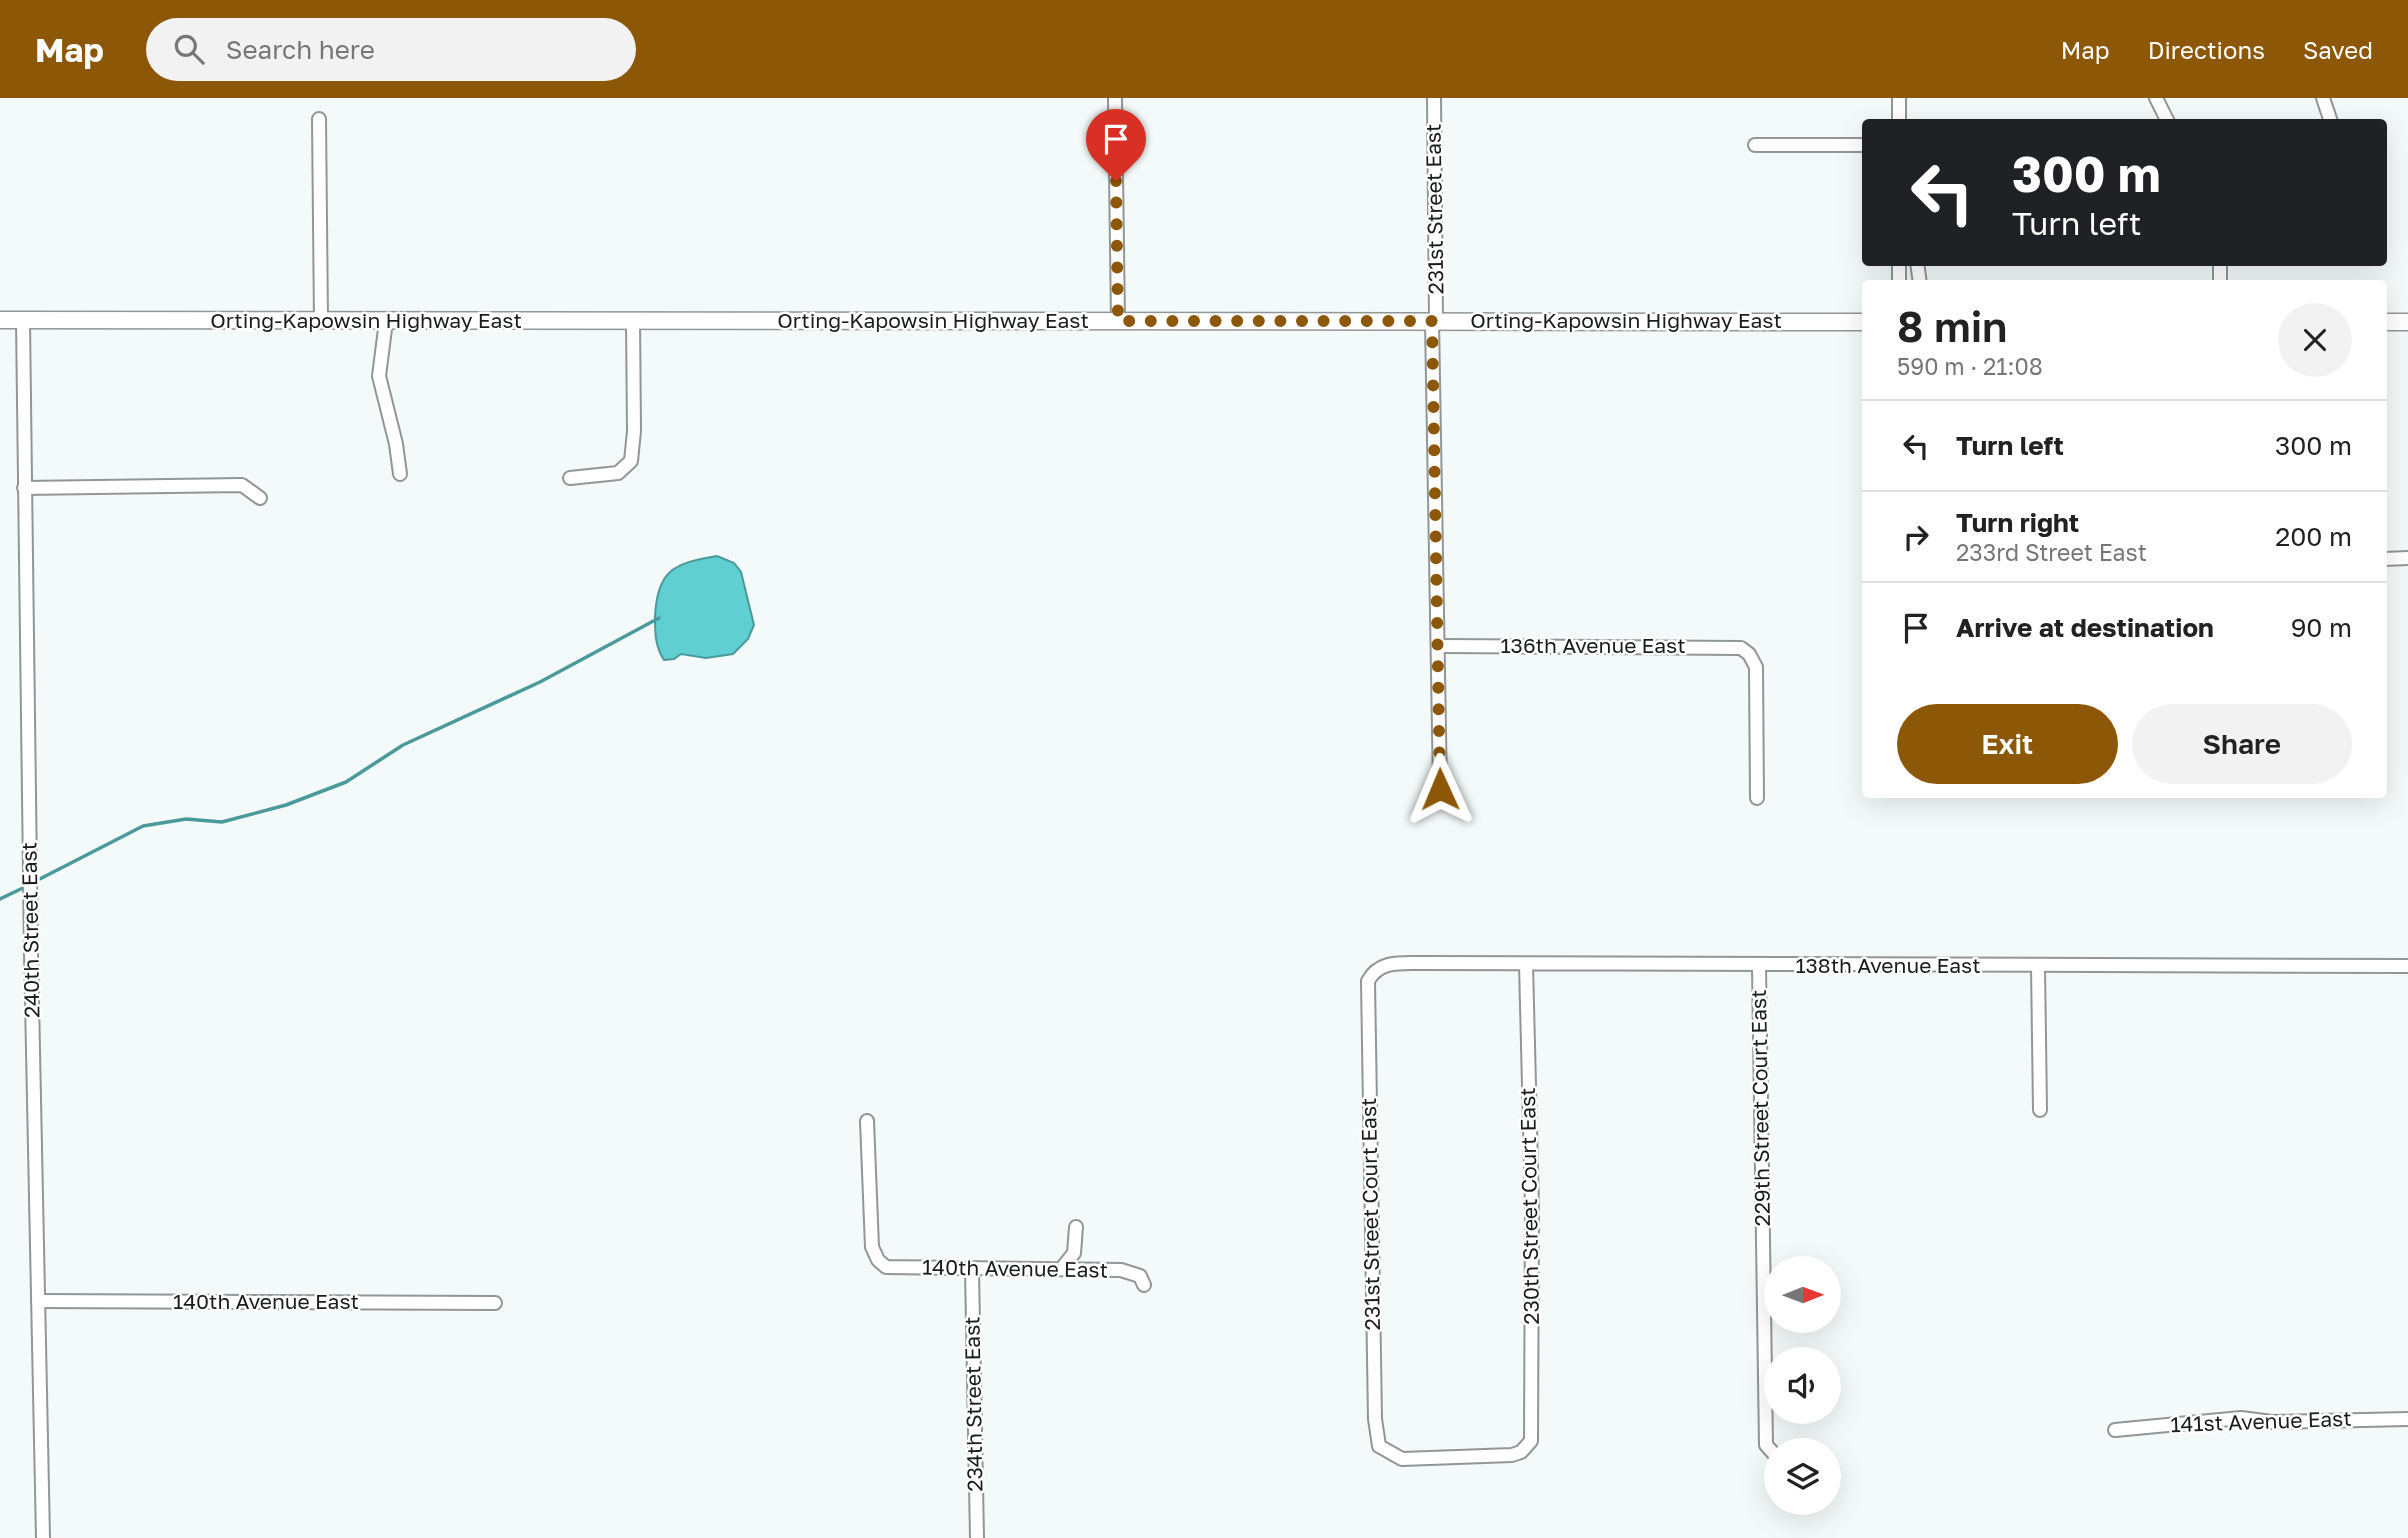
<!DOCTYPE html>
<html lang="en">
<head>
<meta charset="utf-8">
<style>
  body { margin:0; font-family:"Golos Text",sans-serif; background:#f2f2f2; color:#222; height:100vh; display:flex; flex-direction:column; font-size:26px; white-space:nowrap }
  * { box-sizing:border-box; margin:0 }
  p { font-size:23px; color:#767676 }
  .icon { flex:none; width:38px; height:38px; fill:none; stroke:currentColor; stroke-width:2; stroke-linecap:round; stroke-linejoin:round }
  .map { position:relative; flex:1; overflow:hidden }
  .details { position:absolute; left:1862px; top:182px; width:525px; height:518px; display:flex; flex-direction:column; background:#fff; border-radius:7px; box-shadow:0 7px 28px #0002 }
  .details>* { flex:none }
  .guide { position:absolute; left:1862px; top:21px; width:525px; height:147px; border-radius:7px; box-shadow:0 7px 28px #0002; background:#202124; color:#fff; overflow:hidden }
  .needle { width:46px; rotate:89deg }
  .controls { position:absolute; left:1764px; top:1158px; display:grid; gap:14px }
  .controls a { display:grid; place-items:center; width:77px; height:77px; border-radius:50%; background:#fff; box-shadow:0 7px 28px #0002; font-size:35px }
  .pin { position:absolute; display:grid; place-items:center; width:60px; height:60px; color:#fff; margin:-72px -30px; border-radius:50% 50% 50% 0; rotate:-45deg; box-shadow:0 0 7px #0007 }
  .pin .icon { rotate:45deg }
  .me { position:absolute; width:77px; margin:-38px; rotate:359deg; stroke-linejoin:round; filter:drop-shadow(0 0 5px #0008) }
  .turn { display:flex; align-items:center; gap:24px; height:147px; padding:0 35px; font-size:32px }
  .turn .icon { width:91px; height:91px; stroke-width:2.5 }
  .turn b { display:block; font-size:49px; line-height:60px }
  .round { display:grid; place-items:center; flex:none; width:74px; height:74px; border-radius:37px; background:#f2f2f2 }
  .head { display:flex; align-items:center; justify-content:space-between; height:119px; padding:0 35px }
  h1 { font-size:42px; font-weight:600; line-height:52px }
  .action { display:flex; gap:14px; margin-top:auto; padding:14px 35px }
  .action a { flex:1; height:80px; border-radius:42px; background:#8c5706; color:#fff; font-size:28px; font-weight:600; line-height:80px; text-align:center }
  .action a+a { background:#f2f2f2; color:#222 }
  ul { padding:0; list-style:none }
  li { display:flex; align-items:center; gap:21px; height:91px; padding:0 35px; border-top:2px solid #e0e0e0 }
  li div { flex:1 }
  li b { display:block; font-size:26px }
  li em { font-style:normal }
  header { display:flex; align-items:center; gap:42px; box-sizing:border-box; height:98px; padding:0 35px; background:#8c5706; color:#fff }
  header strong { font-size:33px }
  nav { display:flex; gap:38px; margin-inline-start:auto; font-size:24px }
  .search { width:490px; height:63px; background:#f2f2f2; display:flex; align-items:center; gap:18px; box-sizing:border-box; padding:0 24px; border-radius:38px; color:#767676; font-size:26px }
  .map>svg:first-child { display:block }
</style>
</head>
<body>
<header>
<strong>Map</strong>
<div class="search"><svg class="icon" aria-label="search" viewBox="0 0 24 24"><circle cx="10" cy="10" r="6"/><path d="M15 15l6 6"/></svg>Search here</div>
<nav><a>Map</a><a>Directions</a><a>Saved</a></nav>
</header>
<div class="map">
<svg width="2408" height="1440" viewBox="0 0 2408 1440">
  <rect width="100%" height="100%" fill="#f4f9f9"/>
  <path fill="#5fcfd1" stroke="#4b9a9b" stroke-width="2" d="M717,458L734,465L741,474L754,527L748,541L733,556L706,560L681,556L674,561L664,562C655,548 655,535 655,519C657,472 674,465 717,458Z"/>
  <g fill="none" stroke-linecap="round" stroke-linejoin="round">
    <g stroke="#4b9a9b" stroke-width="3.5">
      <path d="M32,785L143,728L186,721L222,724L286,707L346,684L403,647L540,584L659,520"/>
      <path d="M0,801L25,789"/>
    </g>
    <g stroke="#919696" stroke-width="16">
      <g id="minor">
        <path d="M1115,0L1118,223"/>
        <path d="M1434,0L1436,223"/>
        <path d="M1899,0V24"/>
        <path d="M2156,0L2168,24"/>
        <path d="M2323,0L2331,24"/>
        <path d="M319,21L321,223"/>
        <path d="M1755,47H1866"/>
        <path d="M1899,164V186"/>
        <path d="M1917,164L1920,186"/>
        <path d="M2220,164V186"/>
        <path d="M23,223L31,855L43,1440"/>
        <path d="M386,223L379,278L396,346L400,376"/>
        <path d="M1432,223L1440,691"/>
        <path d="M570,380L618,375L631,363L634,333L633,223"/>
        <path d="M24,390L242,387L260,400"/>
        <path d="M2384,461L2408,460"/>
        <path d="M1439,548L1741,550L1749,556L1756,569L1757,700"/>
        <path d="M1526,866L1532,1109L1531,1343L1521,1354L1512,1357L1402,1361L1379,1348L1375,1321L1368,883C1379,863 1399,865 1419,865L2408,868"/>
        <path d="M1759,868L1766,1347L1776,1358"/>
        <path d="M2038,868L2040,1012"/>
        <path d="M867,1023L872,1149L878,1162L886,1169L1121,1172L1140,1178L1144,1187"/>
        <path d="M1062,1170L1074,1155L1076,1129"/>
        <path d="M972,1172L977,1440"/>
        <path d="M38,1203L495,1205"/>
        <path d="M2115,1332L2241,1320L2272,1324L2408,1321"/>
      </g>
    </g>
    <g stroke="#919696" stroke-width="19">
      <g id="major">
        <path d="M0,222L1866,224"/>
        <path d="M2384,224H2408"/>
      </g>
    </g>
    <use href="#minor" stroke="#fff" stroke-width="12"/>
    <use href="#major" stroke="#fff" stroke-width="16"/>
  </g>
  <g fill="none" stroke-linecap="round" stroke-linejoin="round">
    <path stroke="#8c5706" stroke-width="12" stroke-dasharray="0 21.6" d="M1116,83L1118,223H1432L1440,691"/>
  </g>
  <g text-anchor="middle" stroke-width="5" stroke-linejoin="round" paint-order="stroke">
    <g font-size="21" fill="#1b1d1d" stroke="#fff">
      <text transform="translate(1435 111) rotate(-91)" y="7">231st Street East</text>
      <text x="366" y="230">Orting-Kapowsin Highway East</text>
      <text x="933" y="230">Orting-Kapowsin Highway East</text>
      <text x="1626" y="230">Orting-Kapowsin Highway East</text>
      <text x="1593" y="555">136th Avenue East</text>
      <text transform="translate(31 832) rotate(-91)" y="7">240th Street East</text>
      <text x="1888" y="875">138th Avenue East</text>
      <text transform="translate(1761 1010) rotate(-91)" y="7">229th Street Court East</text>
      <text transform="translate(1530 1108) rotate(-91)" y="7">230th Street Court East</text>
      <text transform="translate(1371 1116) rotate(-91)" y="7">231st Street Court East</text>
      <text transform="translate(1015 1171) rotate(1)" y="7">140th Avenue East</text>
      <text x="266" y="1211">140th Avenue East</text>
      <text transform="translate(974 1306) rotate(-91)" y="7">234th Street East</text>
      <text transform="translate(2261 1324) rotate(-2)" y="7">141st Avenue East</text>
    </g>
  </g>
</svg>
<div class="controls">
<a><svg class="needle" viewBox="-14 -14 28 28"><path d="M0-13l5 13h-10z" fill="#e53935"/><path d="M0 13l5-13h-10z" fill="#767676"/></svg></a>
<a><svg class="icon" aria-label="sound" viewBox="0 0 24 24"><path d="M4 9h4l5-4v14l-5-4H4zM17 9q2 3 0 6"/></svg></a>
<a><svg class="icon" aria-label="layers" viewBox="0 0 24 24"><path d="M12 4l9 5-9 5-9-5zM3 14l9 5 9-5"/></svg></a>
</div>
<div class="pin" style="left:1116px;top:83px;background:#d93025"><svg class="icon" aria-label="arrive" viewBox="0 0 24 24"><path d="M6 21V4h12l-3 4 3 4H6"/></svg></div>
<svg class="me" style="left:1440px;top:691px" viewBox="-20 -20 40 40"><path d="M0-17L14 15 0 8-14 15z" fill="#8c5706" stroke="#fff" stroke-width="4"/></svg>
<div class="guide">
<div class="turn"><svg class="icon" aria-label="left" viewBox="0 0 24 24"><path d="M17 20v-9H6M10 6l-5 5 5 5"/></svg><div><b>300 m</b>Turn left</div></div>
</div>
<section class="details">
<div class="head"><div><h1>8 min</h1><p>590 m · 21:08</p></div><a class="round"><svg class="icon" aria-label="close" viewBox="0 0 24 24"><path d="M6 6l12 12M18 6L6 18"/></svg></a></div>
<ul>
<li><svg class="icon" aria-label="left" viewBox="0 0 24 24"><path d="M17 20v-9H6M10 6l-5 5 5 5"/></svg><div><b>Turn left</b></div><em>300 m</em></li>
<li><svg class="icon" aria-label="right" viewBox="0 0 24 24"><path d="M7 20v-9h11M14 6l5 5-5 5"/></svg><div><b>Turn right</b><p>233rd Street East</p></div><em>200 m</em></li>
<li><svg class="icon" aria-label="arrive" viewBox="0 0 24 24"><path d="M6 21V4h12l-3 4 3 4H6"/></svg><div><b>Arrive at destination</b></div><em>90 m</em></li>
</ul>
<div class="action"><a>Exit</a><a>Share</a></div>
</section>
</div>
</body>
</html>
